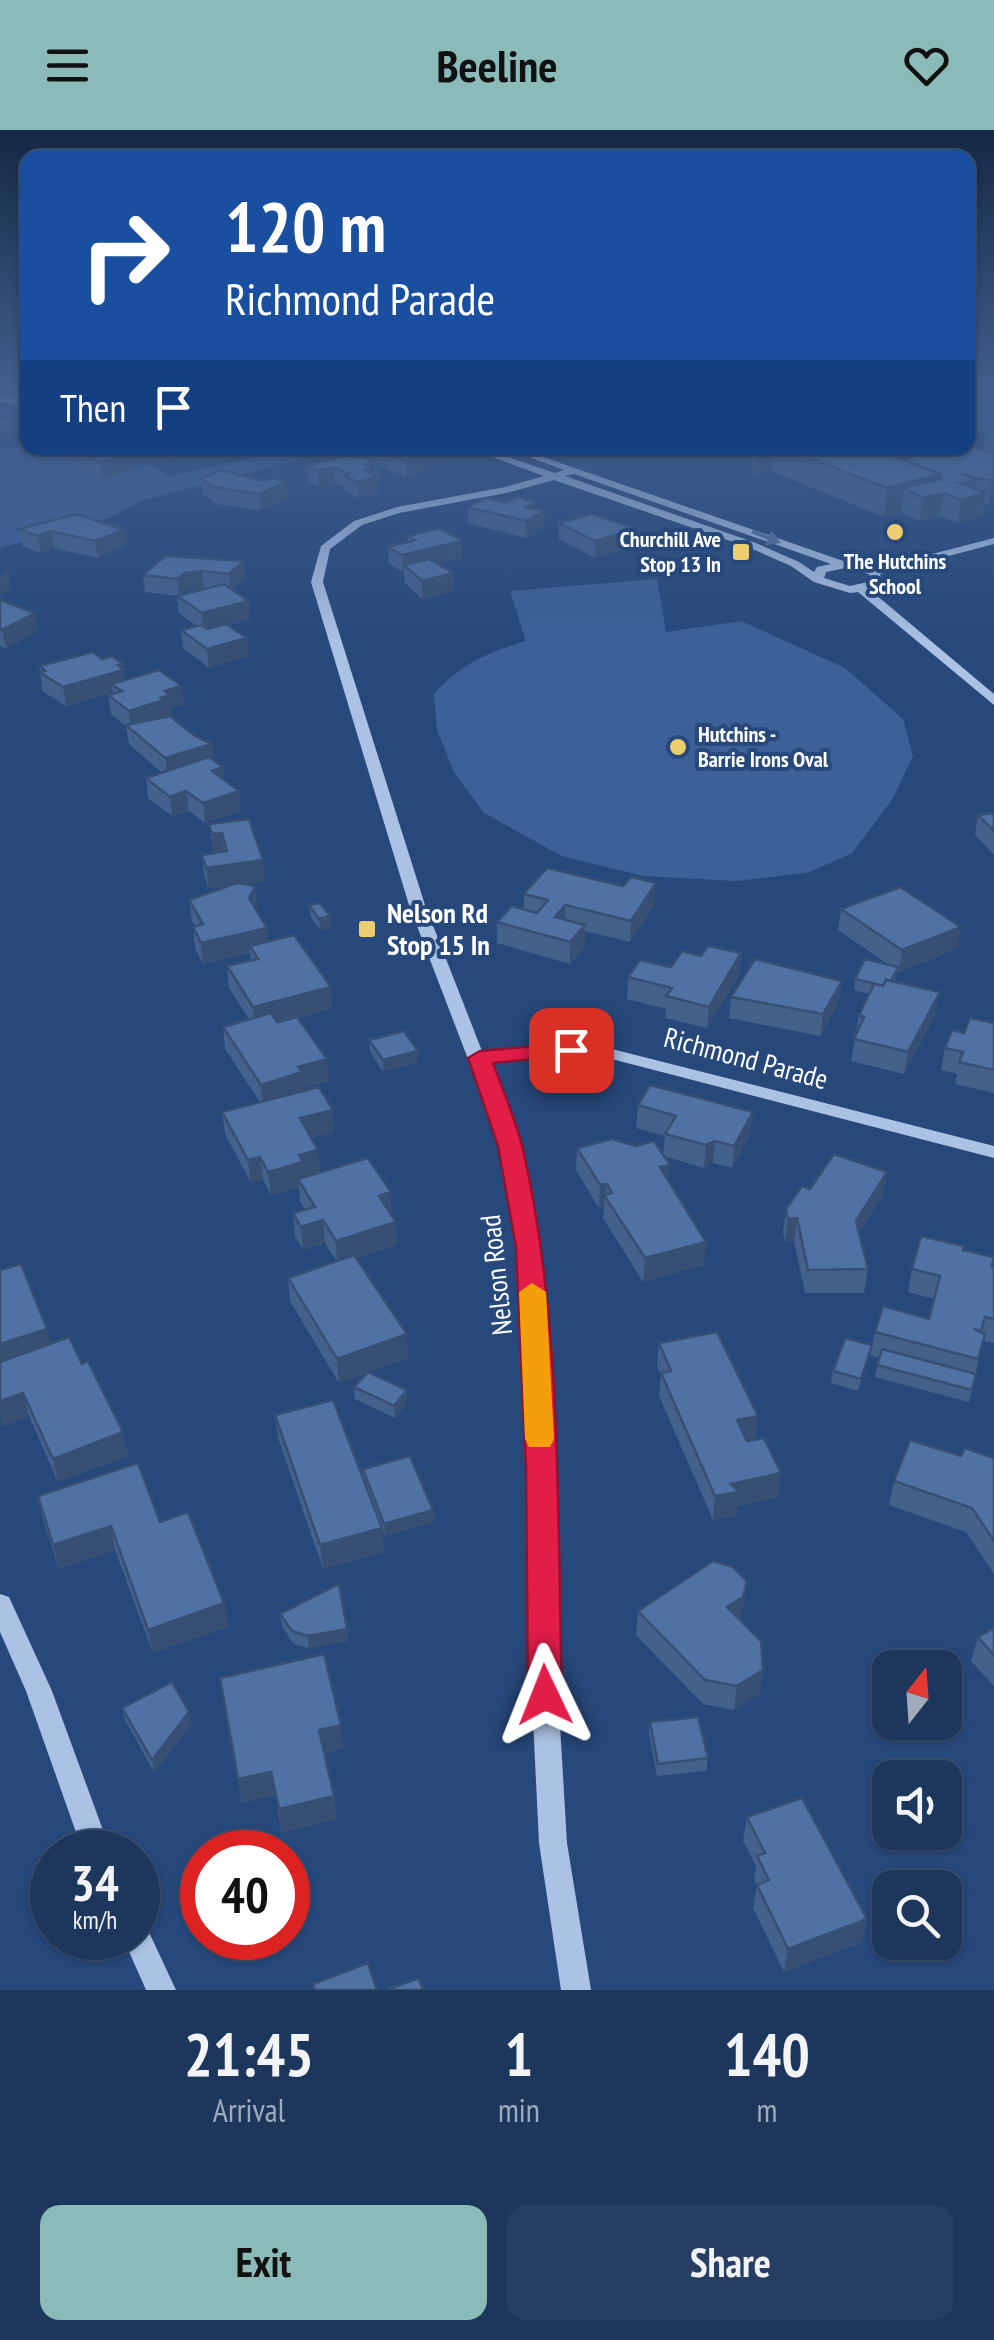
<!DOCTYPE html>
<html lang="en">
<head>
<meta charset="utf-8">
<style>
  body { margin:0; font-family:"PT Sans Narrow",sans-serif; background:#253e62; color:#f1f3f6; height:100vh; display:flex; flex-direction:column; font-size:38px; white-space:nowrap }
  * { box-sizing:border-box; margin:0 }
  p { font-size:32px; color:#a0abbb }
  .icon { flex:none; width:55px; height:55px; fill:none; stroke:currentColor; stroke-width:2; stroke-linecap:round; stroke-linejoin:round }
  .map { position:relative; height:1860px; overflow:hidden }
  .details { display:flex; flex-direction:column; background:#1d365c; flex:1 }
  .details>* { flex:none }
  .banner { position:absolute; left:20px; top:20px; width:955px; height:305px; border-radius:20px; box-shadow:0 2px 8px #0004,0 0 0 2px #3b5072; background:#1a4fa0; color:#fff; overflow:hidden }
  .needle { width:65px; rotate:17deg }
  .fabs { position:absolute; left:872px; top:1520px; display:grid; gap:20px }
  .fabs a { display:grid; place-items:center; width:90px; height:90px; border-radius:20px; background:#1d365c; box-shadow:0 2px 8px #0004,0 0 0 2px #3b5072; font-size:50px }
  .speed { position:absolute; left:30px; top:1700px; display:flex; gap:20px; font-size:50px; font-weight:700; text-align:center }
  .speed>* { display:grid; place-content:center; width:130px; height:130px; border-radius:50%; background:#1d365c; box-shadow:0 2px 8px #0004,0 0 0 2px #3b5072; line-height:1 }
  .speed small { font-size:25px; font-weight:400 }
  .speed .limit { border:15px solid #d22; background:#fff; color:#111 }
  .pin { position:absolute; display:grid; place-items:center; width:85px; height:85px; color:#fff; margin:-42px; border-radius:20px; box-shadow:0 5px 15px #0006 }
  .me { position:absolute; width:110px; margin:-55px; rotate:358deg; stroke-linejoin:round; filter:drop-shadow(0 0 8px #0008) }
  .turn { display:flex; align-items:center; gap:35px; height:210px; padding:0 40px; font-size:45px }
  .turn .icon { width:130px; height:130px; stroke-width:2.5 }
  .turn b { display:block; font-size:70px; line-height:85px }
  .then { display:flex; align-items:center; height:95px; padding:0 40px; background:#0003; gap:20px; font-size:38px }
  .eta { display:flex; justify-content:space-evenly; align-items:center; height:170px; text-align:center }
  .eta b { font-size:60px; font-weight:800; line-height:70px }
  .action { display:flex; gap:20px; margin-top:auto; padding:20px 40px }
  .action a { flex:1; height:115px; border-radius:20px; background:#8bbbb9; color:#111; font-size:40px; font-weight:800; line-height:115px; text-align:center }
  .action a+a { background:#253e62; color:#f1f3f6 }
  header { display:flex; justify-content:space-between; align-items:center; height:130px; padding:0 40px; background:#8bbbb9; color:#111; font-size:45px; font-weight:800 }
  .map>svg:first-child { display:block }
</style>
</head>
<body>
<header><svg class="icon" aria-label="menu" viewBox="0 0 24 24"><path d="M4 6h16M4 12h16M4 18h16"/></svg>Beeline<svg class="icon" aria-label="heart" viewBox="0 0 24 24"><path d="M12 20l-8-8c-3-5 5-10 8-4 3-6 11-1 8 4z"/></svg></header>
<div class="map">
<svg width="994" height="1860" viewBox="0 0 994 1860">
  <rect width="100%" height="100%" fill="#27487b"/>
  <g fill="#3b6198">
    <path d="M968,255H994V299L968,303Z"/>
    <path d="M27,315L54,318L57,327L102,348L149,335L169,346L303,318H341L141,371L110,388L0,418V316L8,320Z"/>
    <path d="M657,449L666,502L741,491L845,538L903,589L913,626L892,670L852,723L810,742L737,751L643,746L562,726L484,683L454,642L437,600L434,564C462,533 487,523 526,511L510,461Z"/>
  </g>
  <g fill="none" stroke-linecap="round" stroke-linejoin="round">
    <g fill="#abc2e4" fill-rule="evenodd">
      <path d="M0,266L28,269V275L0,272Z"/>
      <path d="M468,318H481L555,343L564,340L504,318H517L849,433L874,439L994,408V414L880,444L883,455L869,459L994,564V575L858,462L850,463L814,452L791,436L748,417L554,350L506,363L399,383L362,395L330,419L323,452L425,775L482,921L544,915L600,916L994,1016V1028L600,926L544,925L486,932L519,1015L539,1117L545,1200L556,1528L567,1713L591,1860H561L539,1713L530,1528L525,1200L519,1117L501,1015L409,775L311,452L321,416L354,391L397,377L505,357L544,346ZM574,344L831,434L817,437L814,442L799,432L756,413L565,346ZM845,438L869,444L872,451L850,456L824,448L826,442Z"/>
      <path d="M0,1464L9,1467L52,1561L111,1722H83L26,1561L0,1502Z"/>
      <path d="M138,1794L147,1798L176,1860H146L123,1808H138Z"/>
    </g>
  </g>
  <g fill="#44618c" fill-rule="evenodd">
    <path d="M994,298V372L988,374L984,373L982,386L958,393L940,386L920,391L901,382L884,387L771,341L752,345V328L723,318H876V319L904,330L983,320L986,300Z"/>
    <path d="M54,318H216L102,348L55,326Z"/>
    <path d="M365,318H437L438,333L406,347L376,334L380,362L358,368L345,361L344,357L335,353L319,357L308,352L307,336L373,331V328L365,325Z"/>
    <path d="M201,348L289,368L260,380L216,374L202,364Z"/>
    <path d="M506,373L545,381L544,398L526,408L468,393V377Z"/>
    <path d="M77,384L126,416L98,428L54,418L41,423L22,416L19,399Z"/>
    <path d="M559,393L636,416L595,428L559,409Z"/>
    <path d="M408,406L462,411V428L437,434L453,443V461L422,469L405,453L404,442H402L389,434L388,417L408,412Z"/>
    <path d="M244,431L245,448L232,460L250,489L228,495L249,526L209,538L183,518L181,500L197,496L179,483L177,466L145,462L143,445ZM204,458H207L181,465L186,460Z"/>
    <path d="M0,470L38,501L6,518L0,516Z"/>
    <path d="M102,529L123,534L125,550L182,556L184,574L172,578V584L166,586L195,606L212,614L213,630L241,681L205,693L189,681L172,686L148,668L146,648L162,643L129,614L126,596L111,584L108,565L113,562L66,576L42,561L40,536Z"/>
    <path d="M994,683V725L975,705L978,685Z"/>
    <path d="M249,689L265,751L242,754L257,777L256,780L267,798L268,811L331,857L332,878L297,888L329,951L303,958V961L333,980L334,1002L312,1008L318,1020L320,1042L392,1085L396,1092L397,1115L356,1128L408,1228L368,1242L407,1260V1273L395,1288L355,1269L354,1257L367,1243L339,1253L290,1171L288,1148L336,1131L325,1113L303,1120L295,1106L293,1083L305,1080L300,1072L299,1057L271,1065L263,1050L251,1053L225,1004L222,982L260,972L225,919L223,897L249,889L229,858L227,836L251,831L250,823L203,834L195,818L193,797L195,796L192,791L189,770L229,756L209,758L204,745L202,725L214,723L209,694Z"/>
    <path d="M524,764L655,774L630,812L585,801V816L570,834L497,813V792L524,779Z"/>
    <path d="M309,775L330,786L331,797L320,800L310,786Z"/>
    <path d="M841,779L958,818L899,842L897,841L894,852L936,884L904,944L851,931L859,885L869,864L854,860L855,849L889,835L838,800Z"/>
    <path d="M741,823L739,845L707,898L665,888L666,879L627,869L628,847L671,837L701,826Z"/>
    <path d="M731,867L839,872L820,906L729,888Z"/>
    <path d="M994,893V963L955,954L957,944L941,940L945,918L964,903Z"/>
    <path d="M369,910L418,932L383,942L370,921Z"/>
    <path d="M638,975L750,1004L732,1038L713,1033L704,1038L664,1026L669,1050L704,1135L643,1152L603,1088L604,1077L599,1078L576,1040L577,1018L636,1016L663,1025L665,1006L636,998Z"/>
    <path d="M810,1059L883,1065L859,1103L868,1139L864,1163H805L794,1111L785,1112L783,1102L786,1079Z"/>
    <path d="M963,1120L994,1136V1213L983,1211L969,1272L875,1247L879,1228L870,1225L875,1202L929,1189L934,1169L908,1162L912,1139Z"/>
    <path d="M0,1140L47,1199L50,1214L82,1234L123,1302L128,1326L58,1352L29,1286L1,1297Z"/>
    <path d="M659,1213L758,1286L755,1309L781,1343L778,1367L737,1376L736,1386L713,1390L659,1266L661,1245L657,1236Z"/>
    <path d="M872,1215L869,1228L858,1261L831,1253L833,1241Z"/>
    <path d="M275,1285L363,1349V1339L433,1380L434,1392L385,1406L382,1399L384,1422L323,1439L278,1308Z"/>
    <path d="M961,1326L994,1328V1444L966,1402L889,1375L894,1351Z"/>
    <path d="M38,1366L160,1392L224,1473L228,1497L153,1523L115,1420L59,1439L43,1390Z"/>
    <path d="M747,1451L740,1490L763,1540L759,1564L734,1580L703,1574L636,1505L638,1481Z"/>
    <path d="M280,1484L347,1499L348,1511L309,1518L293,1514L282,1496Z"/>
    <path d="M994,1498V1556L971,1531L978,1507Z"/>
    <path d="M224,1572L341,1595L343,1618L324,1623L334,1666L336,1689L282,1703L275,1665L242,1673Z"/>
    <path d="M122,1578L192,1594L154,1642L125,1590Z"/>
    <path d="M650,1592L708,1628L706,1641L657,1646L649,1604Z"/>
    <path d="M747,1687L867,1789L862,1812L784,1842L753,1778L757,1755L754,1749L756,1736L743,1711Z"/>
  </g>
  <g fill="#374f72">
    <path d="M15,294L17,302L0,306V298Z"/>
    <path d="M156,318H216L102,348L100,332Z"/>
    <path d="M437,318L438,333L406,347V331Z"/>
    <path d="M755,318H773L771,341L752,345Z"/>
    <path d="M375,332L376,347L379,346L380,362L358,368V352L365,335Z"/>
    <path d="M334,337L335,353L319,357L318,341Z"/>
    <path d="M940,344L937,364L944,363L940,386L920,391L923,368L904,358L901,382L884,387L887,358Z"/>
    <path d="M977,350L974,366L985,363L982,386L958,393L961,370L960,353Z"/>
    <path d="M994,350V372L988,374L992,351Z"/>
    <path d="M287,352L289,368L260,380L259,364Z"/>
    <path d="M535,372V387L545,381L544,398L526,408V377Z"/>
    <path d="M637,399L636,416L595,428V411Z"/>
    <path d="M124,400L126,416L98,428L95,411Z"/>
    <path d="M51,401L54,418L41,423L38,406Z"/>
    <path d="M462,411V428L410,441L404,435V442H402V425Z"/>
    <path d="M244,431L245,448L231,461L229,444Z"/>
    <path d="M9,441L11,459L0,465V446Z"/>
    <path d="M202,441L204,458L186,460L179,466L177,449L185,443Z"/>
    <path d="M453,443V461L422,469V451Z"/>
    <path d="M249,471L250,489L204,501L202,483Z"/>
    <path d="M35,483L38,501L6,518L2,500Z"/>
    <path d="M247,508L249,526L209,538L207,519Z"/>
    <path d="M123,534L126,559L111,554L113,562L66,576L63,557Z"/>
    <path d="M182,556L184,574L172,578V584L131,600L129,581L165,561Z"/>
    <path d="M212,614L214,633L168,647L165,628Z"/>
    <path d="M223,637L225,657L212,641Z"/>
    <path d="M186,661L189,681L172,686L170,667Z"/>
    <path d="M239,661L241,681L205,693L203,673Z"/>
    <path d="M222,703L224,723L214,724L212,704Z"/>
    <path d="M263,730L265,751L209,758L206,738Z"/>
    <path d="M656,753L655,774L630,812L631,791Z"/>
    <path d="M256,756L257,777L251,789L249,768Z"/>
    <path d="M565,775V796L555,787Z"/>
    <path d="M330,786L331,797L320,800L319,789Z"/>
    <path d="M585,795V816L570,834V812Z"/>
    <path d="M961,797L958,818L899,842L902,820Z"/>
    <path d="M267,798L269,819L250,816V823L203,834L201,813Z"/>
    <path d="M741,823L739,845L707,898L709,877Z"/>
    <path d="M842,851L839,872L820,906L823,884Z"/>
    <path d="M331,857L332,878L255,899L253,877Z"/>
    <path d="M940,862L936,884L904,944L908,922Z"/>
    <path d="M418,921V932L383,942V930Z"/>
    <path d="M327,929L329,951L303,958L304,965L263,977L261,955L298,937Z"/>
    <path d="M333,980L334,1002L302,1011L300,988Z"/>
    <path d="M753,982L750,1004L732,1038L734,1016Z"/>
    <path d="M715,1011L713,1033L704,1038L706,1015Z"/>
    <path d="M318,1020L320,1042L298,1049L299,1057L271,1065L268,1042L299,1025Z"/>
    <path d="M260,1027L263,1050L251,1053L248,1030Z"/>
    <path d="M670,1035L668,1057L660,1037Z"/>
    <path d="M887,1042L883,1065L852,1114L856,1091Z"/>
    <path d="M607,1054L606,1068L604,1065V1077L599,1078L600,1055Z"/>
    <path d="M391,1062L392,1085L379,1066Z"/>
    <path d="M797,1088L794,1111L785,1112L788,1089Z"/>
    <path d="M323,1090L325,1113L303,1120L301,1097Z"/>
    <path d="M396,1092L397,1115L337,1134L336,1111Z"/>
    <path d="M706,1112L704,1135L643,1152L645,1128Z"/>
    <path d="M47,1199L52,1223L0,1240V1214Z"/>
    <path d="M407,1204L408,1228L339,1253L337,1229Z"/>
    <path d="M872,1215L869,1228L858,1261L861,1249Z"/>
    <path d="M407,1260V1273L395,1288L394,1276Z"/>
    <path d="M23,1263L29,1286L1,1297L0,1271Z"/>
    <path d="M758,1286L755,1309L734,1313L737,1290Z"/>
    <path d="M123,1302L128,1326L58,1352L53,1329Z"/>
    <path d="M781,1343L778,1367L737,1376L736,1386L713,1390L715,1366L731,1354Z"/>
    <path d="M433,1380L434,1392L385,1406L384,1394Z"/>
    <path d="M111,1396L115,1420L59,1439L53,1415Z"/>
    <path d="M382,1398L384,1422L323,1439L320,1415Z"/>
    <path d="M747,1451L744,1474L740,1491L727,1477Z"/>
    <path d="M224,1473L228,1497L153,1523L148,1500Z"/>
    <path d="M347,1499L348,1511L309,1518L308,1506Z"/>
    <path d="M763,1540L759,1564L734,1580L737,1556Z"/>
    <path d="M189,1582L192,1594L154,1642L152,1630Z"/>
    <path d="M341,1595L343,1618L321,1624L319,1600Z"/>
    <path d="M271,1642L275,1665L242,1673L238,1649Z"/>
    <path d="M334,1666L336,1689L282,1703L279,1679Z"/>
    <path d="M867,1789L862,1812L784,1842L788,1819Z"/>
  </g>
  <g fill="#4f71a3" stroke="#374f72" stroke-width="2.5">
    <path d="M0,286L15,294L0,298Z"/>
    <path d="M968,315L994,323V350L992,351L962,344L977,350L960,353L985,363L961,370L944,363L923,368L904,358L942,349L939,347L940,344L904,330L940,318H968Z"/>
    <path d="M68,318H156L100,332Z"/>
    <path d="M373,318H437L406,331Z"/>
    <path d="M783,318H872L940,344L887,358Z"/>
    <path d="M345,326L364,327L375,332L365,335L372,338L365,340L379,346L358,352L344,346L349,344L334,337L318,341L307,336Z"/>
    <path d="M222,340L264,351L272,348L287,352L259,364L214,357L201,348Z"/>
    <path d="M517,367L535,372L526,377L545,381L526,391L468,377L486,368L506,373Z"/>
    <path d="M77,384L124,400L95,411L51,401L38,406L19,399Z"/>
    <path d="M592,384L637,399L595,411L559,393Z"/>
    <path d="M440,398L462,411L402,425L388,417L415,410L408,406Z"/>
    <path d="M165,426L244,431L229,444L202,441L185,443L177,449L143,445Z"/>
    <path d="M429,429L453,443L422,451L404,435Z"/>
    <path d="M224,454L249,471L202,483L177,466Z"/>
    <path d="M0,470L35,483L2,500L0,499Z"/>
    <path d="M226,494L247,508L207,519L181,500L201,495L207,499Z"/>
    <path d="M93,522L102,529L112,526L123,534L118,535L124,540L63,557L39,542L45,541L40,536Z"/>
    <path d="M159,540L182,556L165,561L170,565L161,568L164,570L129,581L108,565L122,561L111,554Z"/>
    <path d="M170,586L195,606L212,614L165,628L126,595Z"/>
    <path d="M209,627L223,637L212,641L239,661L203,673L186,661L170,667L146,648Z"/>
    <path d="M994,683V701L978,685Z"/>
    <path d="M249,689L263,730L206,738L202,725L227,721L222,703L212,704L209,694Z"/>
    <path d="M547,738L623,756L631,747L656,753L631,791L565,775L555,787L585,795L570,812L497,792L512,776L537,783L548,770L524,764Z"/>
    <path d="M237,753L256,756L249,768L267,798L201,813L193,797L203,794L189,770Z"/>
    <path d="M900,757L961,797L902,820L841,779Z"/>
    <path d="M320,773L330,786L319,789L309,775Z"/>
    <path d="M294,805L331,857L253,877L227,836L258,829L250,816Z"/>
    <path d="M708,816L741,823L709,877L666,866L672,858L628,847L640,830L671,837L682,821L701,826Z"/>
    <path d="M755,829L842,851L823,884L731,867Z"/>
    <path d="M865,829L898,837L891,851L886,850L883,856L855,849Z"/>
    <path d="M886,850L940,862L908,922L854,909L864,887L859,885L874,854L883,856Z"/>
    <path d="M271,883L277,892L297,887L327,929L298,937L302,942L261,955L223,897Z"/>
    <path d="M970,888L994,893V940L959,932L963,922L945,918L952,900L964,903Z"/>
    <path d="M404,901L418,921L383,930L369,910Z"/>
    <path d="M650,955L753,982L734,1016L715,1011L706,1015L665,1004L676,986L638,975Z"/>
    <path d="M319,957L333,980L300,988L318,1020L299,1025L303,1032L268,1042L260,1027L248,1030L222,982Z"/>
    <path d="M612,1009L636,1016L654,1011L670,1035L660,1037L706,1112L645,1128L604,1065L612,1063L607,1054L600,1055L577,1018Z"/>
    <path d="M834,1024L887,1042L856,1091L868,1139L808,1140L797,1088L788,1089L786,1079L802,1056L810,1059Z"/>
    <path d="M368,1028L391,1062L379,1066L396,1092L336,1111L323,1090L301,1097L293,1083L315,1077L298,1049Z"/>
    <path d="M921,1106L964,1116L963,1120L994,1127L992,1136H994V1189L985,1187L981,1201L974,1199L985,1204L978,1229L875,1202L883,1176L929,1189L940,1146L912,1139Z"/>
    <path d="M354,1125L407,1204L337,1229L288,1148Z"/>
    <path d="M21,1134L47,1199L0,1214V1140Z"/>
    <path d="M717,1202L758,1286L737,1290L747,1311L764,1308L781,1343L731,1354L739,1362L715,1366L661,1243L671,1241L659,1213Z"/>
    <path d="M69,1207L82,1234L88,1231L123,1302L53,1329L23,1263L0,1271V1232Z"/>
    <path d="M845,1208L872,1215L861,1249L833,1241Z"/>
    <path d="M882,1219L976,1244L972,1260L877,1235Z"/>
    <path d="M368,1242L407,1260L394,1276L354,1257Z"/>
    <path d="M333,1270L382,1398L320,1415L275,1285Z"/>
    <path d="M910,1310L961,1326L965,1318L994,1328V1411L972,1378L894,1351Z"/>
    <path d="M410,1326L433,1380L384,1394L363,1339Z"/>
    <path d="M138,1333L160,1392L188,1382L224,1473L148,1500L111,1396L53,1415L38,1366Z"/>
    <path d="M713,1431L733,1437L747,1451L743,1467L727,1477L761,1511L763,1540L737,1556L705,1550L638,1481Z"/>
    <path d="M339,1454L347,1499L308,1506L292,1501L280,1484Z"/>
    <path d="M994,1498V1525L978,1507Z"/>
    <path d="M324,1524L341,1595L319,1600L334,1666L279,1679L271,1642L238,1649L220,1548Z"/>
    <path d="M172,1552L189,1582L152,1630L122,1578Z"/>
    <path d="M698,1587L708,1628L658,1634L650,1592Z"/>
    <path d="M802,1668L867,1789L788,1819L757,1755L769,1750L757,1726L765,1723L747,1687Z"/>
    <path d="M368,1833L377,1860H315L313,1854Z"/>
    <path d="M419,1848L423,1860H386Z"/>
  </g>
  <defs><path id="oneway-solid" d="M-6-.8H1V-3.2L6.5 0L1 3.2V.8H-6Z" transform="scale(2.5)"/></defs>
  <use fill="#5573a0" href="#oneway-solid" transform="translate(766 407) rotate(22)"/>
  <linearGradient id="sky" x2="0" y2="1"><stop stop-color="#152844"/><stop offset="0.5" stop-color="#415e8d"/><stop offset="1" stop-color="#415e8d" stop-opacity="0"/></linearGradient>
  <rect width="994" height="515" fill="url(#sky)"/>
  <path fill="#e11d48" stroke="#92132f" stroke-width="2.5" d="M571,913L579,915V924L493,933C503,961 516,990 523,1019C563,1194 557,1387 562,1565L557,1575L545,1580L533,1575L528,1565L526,1338L516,1117L498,1016L468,928L480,921Z"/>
  <path fill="#f59e0b" d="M532,1153L546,1162L554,1309L550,1317H529L525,1309L519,1162Z"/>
  <g fill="#ecce71" stroke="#27487b" stroke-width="4">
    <circle cx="895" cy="402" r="10"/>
    <rect x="731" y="412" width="20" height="20" rx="5"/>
    <circle cx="678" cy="617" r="10"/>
    <rect x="357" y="789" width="20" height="20" rx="5"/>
  </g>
  <g text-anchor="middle" stroke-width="8" stroke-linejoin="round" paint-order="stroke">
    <g font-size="22" font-weight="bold" fill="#fff" stroke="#27487b" text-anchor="end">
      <text x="721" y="417">Churchill Ave<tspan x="721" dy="25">Stop 13 In</tspan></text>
      <text x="895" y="439" text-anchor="middle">The Hutchins<tspan x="895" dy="25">School</tspan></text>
      <text x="698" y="612" text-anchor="start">Hutchins -<tspan x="698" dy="25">Barrie Irons Oval</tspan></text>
    </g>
    <g font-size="28" font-weight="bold" fill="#fff" stroke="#27487b" text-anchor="start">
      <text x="387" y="793">Nelson Rd<tspan x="387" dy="32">Stop 15 In</tspan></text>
    </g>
    <g font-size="28" fill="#fff" stroke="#27487b">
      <text transform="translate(746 928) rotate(15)" y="10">Richmond Parade</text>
      <text transform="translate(496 1145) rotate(-96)" y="10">Nelson Road</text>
    </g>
  </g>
</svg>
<div class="fabs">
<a><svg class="needle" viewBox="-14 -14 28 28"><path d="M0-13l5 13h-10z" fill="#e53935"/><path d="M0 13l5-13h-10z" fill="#a0abbb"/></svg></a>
<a><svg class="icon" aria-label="sound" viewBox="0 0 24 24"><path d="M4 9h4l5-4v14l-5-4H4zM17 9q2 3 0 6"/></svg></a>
<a><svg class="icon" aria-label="search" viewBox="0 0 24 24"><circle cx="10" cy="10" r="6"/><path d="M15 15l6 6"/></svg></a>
</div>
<div class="speed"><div>34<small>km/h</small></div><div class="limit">40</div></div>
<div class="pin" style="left:571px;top:920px;background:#d93025"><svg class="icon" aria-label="arrive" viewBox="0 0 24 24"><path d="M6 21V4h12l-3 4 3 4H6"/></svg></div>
<svg class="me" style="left:545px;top:1565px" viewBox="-20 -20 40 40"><path d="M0-17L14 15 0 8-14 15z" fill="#e11d48" stroke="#fff" stroke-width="4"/></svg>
<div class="banner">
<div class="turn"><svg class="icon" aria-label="right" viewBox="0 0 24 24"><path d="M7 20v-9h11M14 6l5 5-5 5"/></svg><div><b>120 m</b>Richmond Parade</div></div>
<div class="then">Then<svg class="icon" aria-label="arrive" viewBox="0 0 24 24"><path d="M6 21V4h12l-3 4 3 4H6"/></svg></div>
</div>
</div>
<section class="details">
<div class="eta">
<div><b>21:45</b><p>Arrival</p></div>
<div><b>1</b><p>min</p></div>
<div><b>140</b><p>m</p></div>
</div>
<div class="action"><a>Exit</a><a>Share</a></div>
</section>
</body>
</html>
